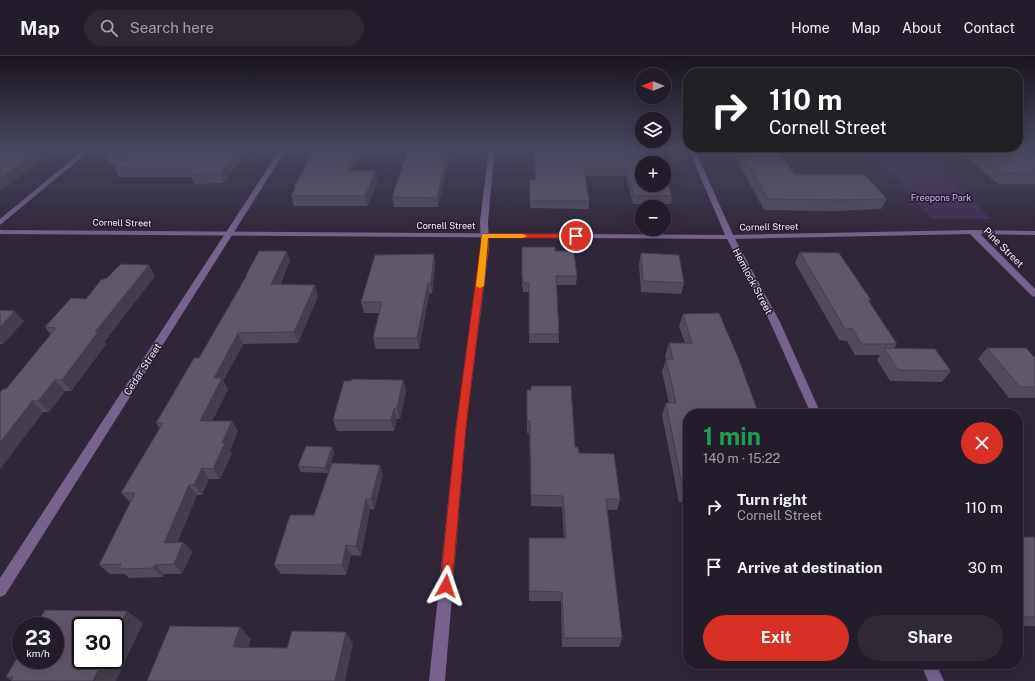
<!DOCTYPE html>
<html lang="en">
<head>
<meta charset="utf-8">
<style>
  body { margin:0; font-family:"Public Sans",sans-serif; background:#2f2936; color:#f1f3f6; height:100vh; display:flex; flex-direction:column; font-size:15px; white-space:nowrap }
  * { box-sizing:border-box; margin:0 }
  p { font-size:13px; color:#a3a1a8 }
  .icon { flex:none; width:22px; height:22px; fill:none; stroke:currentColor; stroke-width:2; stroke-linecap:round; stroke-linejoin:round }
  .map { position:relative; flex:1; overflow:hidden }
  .panel { position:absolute; left:683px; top:353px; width:340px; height:260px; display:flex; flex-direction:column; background:#231c2a; border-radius:16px; box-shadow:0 4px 16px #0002,0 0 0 1px #403a47 }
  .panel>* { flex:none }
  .hud { position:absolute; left:683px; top:12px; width:340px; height:84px; border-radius:16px; box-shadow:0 4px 16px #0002,0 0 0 1px #403a47; background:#202124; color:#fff; overflow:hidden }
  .needle { width:26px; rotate:270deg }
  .controls { position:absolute; left:635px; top:12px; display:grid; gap:8px }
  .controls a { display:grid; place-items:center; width:36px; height:36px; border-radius:50%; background:#231c2a; box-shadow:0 4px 16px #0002,0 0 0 1px #403a47; font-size:20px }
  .speed { position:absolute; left:12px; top:561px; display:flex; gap:8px; font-size:20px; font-weight:700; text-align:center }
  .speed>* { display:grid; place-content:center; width:52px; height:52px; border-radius:50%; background:#231c2a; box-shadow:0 4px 16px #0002,0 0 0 1px #403a47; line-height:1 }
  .speed small { font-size:10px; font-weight:400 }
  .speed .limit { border:2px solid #111; border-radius:6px; background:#fff; color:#111 }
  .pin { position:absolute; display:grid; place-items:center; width:34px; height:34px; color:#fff; margin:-17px; border:2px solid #fff; border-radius:50%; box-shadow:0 1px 4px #0007 }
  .me { position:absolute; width:44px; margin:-22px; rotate:5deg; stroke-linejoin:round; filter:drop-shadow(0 0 3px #0008) }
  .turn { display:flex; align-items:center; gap:14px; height:84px; padding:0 20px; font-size:18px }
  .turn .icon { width:52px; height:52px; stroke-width:2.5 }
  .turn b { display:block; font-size:28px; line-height:34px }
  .round { display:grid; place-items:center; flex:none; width:42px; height:42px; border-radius:21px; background:#2f2936 }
  .headline { display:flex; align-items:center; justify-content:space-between; height:68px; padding:0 20px }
  h1 { font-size:24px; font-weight:700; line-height:30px; color:#1e9e55 }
  .primary-button { display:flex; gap:8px; margin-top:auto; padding:8px 20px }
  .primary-button a { flex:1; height:46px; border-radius:24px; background:#d93025; color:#fff; font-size:16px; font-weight:700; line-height:46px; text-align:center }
  .primary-button a+a { background:#2f2936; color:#f1f3f6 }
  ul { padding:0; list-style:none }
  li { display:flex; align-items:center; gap:12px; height:60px; padding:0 20px }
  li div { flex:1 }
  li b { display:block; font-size:15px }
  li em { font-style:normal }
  header { display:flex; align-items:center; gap:24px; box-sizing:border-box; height:56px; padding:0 20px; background:#231c2a; border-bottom:1px solid #403a47 }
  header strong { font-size:19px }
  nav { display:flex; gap:22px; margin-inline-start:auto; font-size:14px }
  .search { width:280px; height:36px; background:#2f2936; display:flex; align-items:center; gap:10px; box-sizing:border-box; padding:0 14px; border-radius:22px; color:#a3a1a8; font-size:15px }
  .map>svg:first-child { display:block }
</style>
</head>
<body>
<header>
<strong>Map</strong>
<div class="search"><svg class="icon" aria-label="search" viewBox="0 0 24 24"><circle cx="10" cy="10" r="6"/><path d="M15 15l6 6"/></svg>Search here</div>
<nav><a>Home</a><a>Map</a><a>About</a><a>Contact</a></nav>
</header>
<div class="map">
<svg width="1035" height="625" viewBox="0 0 1035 625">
  <rect width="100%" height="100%" fill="#2f2638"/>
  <path fill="#402c52" d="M868,93H919L992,163H932Z"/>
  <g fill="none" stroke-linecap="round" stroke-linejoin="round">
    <g fill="#76628b" fill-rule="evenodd">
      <path d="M86,92H93L0,169V163Z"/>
      <path d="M281,92H287L5,539L0,541V522Z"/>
      <path d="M489,92H495L488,165L489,192L466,371L445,625H429L456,371L481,192L480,165Z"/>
      <path d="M688,92H694L734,181L780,266L821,358H811L770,266L726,181Z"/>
      <path d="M1035,92V95L1032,93V92Z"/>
      <path d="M970,174H976L1035,233V241L1032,240L970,178Z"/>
      <path d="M921,608H936L944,625H928Z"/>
    </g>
    <path fill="#76628b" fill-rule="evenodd" d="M0,174L730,179L973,174L1035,175V179L973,178L730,183L0,178Z"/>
  </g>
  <g fill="#534b5c">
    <path d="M249,92L224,127L194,128L191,121H119L114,111L117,109H110L104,100Z"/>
    <path d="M409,92H452L438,151H394L392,141Z"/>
    <path d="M533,92H657L642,107L672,140L671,148H633L626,120H585L589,145V153L530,152L529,124H535Z"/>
    <path d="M736,92H777L794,118L887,143L881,153L834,155L764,154L734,98Z"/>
    <path d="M956,92H1019L1035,100V128H998Z"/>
    <path d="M360,102L353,115H376L378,125L367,150H294L291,140L295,133L294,130Z"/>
    <path d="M522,191L555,195L577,220L576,229H557L559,278V287H529V236H523V231H522Z"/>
    <path d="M800,196L871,244L869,247L897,288L894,292L951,315L942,326L890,325L877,304L880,299H855L847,285L839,284L795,207Z"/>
    <path d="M641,197L684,227L681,238L641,236L639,208Z"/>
    <path d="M434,198L435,209L432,237L429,238L419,293H376L373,282L379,257H364L361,246Z"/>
    <path d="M290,205L280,229L318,240L298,287L243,288L223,325L228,333L212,365H232L238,375L230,394L232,397L220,423H209L202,439H197L177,487L183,486L192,496L182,518H164L163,521L129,522L125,518H110L99,509L130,446L121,437L160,373L156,367L199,302L246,220V219Z"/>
    <path d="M149,209L155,220L104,286L106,288L71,335H65L49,356H43L0,413V336L6,333L51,279L45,271L86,243Z"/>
    <path d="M0,254L24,265L3,288H0Z"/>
    <path d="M719,257L688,358V446H679L662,359L666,347H669L662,316L666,303L665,300L669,287H685L679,270L683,258Z"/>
    <path d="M987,292L1035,302V342H1009L978,303Z"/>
    <path d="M403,324L406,335L400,363H397L394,375H337L333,364Z"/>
    <path d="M527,334L575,391L579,397L620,443L617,454H607L622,582L619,591H562L561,545H529V482H564L562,451L531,450L529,377H527Z"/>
    <path d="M332,391L334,397L328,417L301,416L298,410Z"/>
    <path d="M380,409L383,419L374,454L370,453L361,500L351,499L346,519L281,518L274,509L314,459Z"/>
    <rect x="1018" y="481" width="17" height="89"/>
    <path d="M143,567L11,624L6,621Z"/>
  </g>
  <g fill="#443d4b">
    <path d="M11,92H28L14,102L9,94Z"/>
    <path d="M239,92H249L224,127L220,118Z"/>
    <path d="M449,92H452L438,151L437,142Z"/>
    <path d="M358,93L360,102L348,125L346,115Z"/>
    <path d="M38,94L43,103L0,135V122Z"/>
    <path d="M376,115L378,125L367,150L365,140Z"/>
    <path d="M287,195L290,205L275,239L271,228Z"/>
    <path d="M434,198L435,209L432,237L431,227Z"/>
    <path d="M149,209L155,220L104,286L106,288L71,335L62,324L95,276Z"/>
    <path d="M428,227L429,238L419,293L417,282Z"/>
    <path d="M315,229L318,240L298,287L294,276Z"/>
    <path d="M15,255L24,265L3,288L0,284V271Z"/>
    <path d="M238,277L243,288L223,325L228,333L206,375L200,365L214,322Z"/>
    <path d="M55,324L65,335L49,356L38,345Z"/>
    <path d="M403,324L406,335L400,363L397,352Z"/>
    <path d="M32,345L43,356L0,413V387Z"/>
    <path d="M394,352L397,363L394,375L391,364Z"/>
    <path d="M232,365L238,375L230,394L232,397L220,423L213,413L222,387Z"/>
    <path d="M332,391L334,397L328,417L325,412Z"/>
    <path d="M380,409L383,419L374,454L371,443Z"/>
    <path d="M202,412L209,423L202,439L194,429Z"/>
    <path d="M189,429L197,439L173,496L164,487Z"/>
    <path d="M366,443L370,453L361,500L356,490Z"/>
    <path d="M183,486L192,496L182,518L174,508Z"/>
    <path d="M346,489L351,499L346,519L342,509Z"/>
    <path d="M155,509L164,518L163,521L153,512Z"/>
    <path d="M127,555L143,567L116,625H94L104,604H115V580Z"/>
    <path d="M240,571L251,583L245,603L233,591Z"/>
    <path d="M346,576L353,588L345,625H335Z"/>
  </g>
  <g fill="#61576b" stroke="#443d4b">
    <path d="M0,92H11L9,94H38L0,122Z"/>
    <path d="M113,92H239L220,118H190L195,111H114L127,100H104Z"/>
    <path d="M316,92L358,93L346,115H376L365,140H291L296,130H294Z"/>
    <path d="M409,92H449L437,142L392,141Z"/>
    <path d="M533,92H657L663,107H642V129H664V120L672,140H634L627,113L584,112L589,145H530L529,124H536Z"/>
    <path d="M739,92H777L794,118H864L887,143L839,144L768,143Z"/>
    <path d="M974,92H1019L1020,93H1026L1035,100V117H1004Z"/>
    <path d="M522,191H555V195H574L577,220H556L559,278H529V227H523V222H522Z"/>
    <path d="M259,195H287L271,228L315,229L294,276L238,277L214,322H222L200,365H232L222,387H225L213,413L202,412L194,429H189L164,487L183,486L174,508L155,509L153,512L119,513L121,508L99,509L135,437H121L163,367H156L194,302H199L247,219H246Z"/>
    <path d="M800,196L839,197L871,244H868L897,288H861L853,273H845Z"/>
    <path d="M641,197L679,199L684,227L643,225Z"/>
    <path d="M434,198L431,227H428L417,282H373L382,246H361L375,199Z"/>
    <path d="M121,208L149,209L95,276H98L62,324H55L38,345H32L0,387V336L3,333H6L56,272L45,271L71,242L86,243L101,224L107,222Z"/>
    <path d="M0,254L15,255L0,271Z"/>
    <path d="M719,257L739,304L758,356H763L764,358H688V434H683L666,347H676L666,303H673L669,287H692L683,258Z"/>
    <path d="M884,292L935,293L951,315L898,314Z"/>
    <path d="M987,292H1026L1035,302V331H1020Z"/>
    <path d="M352,323L403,324L397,352H394L391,364H333L344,325H351Z"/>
    <path d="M531,330H571L575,391H578L579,397L614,398L620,443H606L622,582H564L562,536L529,535V482H566L563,440L531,439L530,365H527V334H531Z"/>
    <path d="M306,390L332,391L325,412L298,410Z"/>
    <path d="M332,407L380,409L371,443H366L356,490L346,489L342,509H274L290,459H314Z"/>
    <path d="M1018,481H1035V561H1019L1018,559Z"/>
    <path d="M45,554L127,555L115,580V570H81V604H104L93,625H95H11L13,621H6L21,595V604H55V570H35Z"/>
    <path d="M170,570L240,571L233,591L287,592L292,575L346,576L335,625H147Z"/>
  </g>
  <linearGradient id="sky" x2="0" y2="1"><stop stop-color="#1a151f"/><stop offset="0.51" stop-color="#47475e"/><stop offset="1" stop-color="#47475e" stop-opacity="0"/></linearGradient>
  <rect width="1035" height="180" fill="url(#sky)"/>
  <path fill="#d93025" stroke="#8d1f18" d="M482,178H576L580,180L576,182H488V192L466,371L452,530L450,534L446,536L442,534L440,530L456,371Z"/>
  <path fill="#f59e0b" d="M482,178H523L527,180L523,182H488L484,230L480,232L476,230Z"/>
  <g text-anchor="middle" stroke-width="3" stroke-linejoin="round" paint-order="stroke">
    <g font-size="9" fill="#d2b2f4" stroke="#251c2e">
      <text x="941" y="145">Freepons Park</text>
    </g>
    <g font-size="9" fill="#f6f0fd" stroke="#251c2e">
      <text transform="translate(122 167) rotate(1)" y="3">Cornell Street</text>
      <text x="446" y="173">Cornell Street</text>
      <text transform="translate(769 171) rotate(-1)" y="3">Cornell Street</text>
    </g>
    <g font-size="10" fill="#f6f0fd" stroke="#251c2e">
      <text transform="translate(1004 191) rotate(45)" y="4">Pine Street</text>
      <text transform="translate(753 225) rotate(62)" y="4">Hemlock Street</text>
      <text transform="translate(142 313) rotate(-57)" y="4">Cedar Street</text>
    </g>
  </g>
</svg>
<div class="controls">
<a><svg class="needle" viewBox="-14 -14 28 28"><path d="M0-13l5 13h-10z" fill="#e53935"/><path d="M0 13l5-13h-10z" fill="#a3a1a8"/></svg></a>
<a><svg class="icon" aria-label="layers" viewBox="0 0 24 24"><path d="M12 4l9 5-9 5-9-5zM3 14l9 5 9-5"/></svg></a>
<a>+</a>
<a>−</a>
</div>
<div class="speed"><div>23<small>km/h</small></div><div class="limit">30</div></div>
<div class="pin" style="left:576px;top:180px;background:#d93025"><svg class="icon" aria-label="arrive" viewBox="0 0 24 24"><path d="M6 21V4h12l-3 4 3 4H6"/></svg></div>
<svg class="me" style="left:446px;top:530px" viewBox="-20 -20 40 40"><path d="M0-17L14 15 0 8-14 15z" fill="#d93025" stroke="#fff" stroke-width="4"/></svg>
<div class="hud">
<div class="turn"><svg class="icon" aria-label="right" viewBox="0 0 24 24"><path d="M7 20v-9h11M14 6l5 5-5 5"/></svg><div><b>110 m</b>Cornell Street</div></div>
</div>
<section class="panel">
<div class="headline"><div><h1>1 min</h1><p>140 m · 15:22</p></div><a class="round" style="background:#d93025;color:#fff"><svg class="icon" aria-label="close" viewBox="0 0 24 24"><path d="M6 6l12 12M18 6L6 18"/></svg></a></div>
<ul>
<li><svg class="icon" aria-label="right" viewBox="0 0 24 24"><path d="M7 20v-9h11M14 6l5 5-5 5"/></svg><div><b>Turn right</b><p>Cornell Street</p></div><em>110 m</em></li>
<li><svg class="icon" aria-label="arrive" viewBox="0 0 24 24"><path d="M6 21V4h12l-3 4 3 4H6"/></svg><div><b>Arrive at destination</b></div><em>30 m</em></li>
</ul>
<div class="primary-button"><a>Exit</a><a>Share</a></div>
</section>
</div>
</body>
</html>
